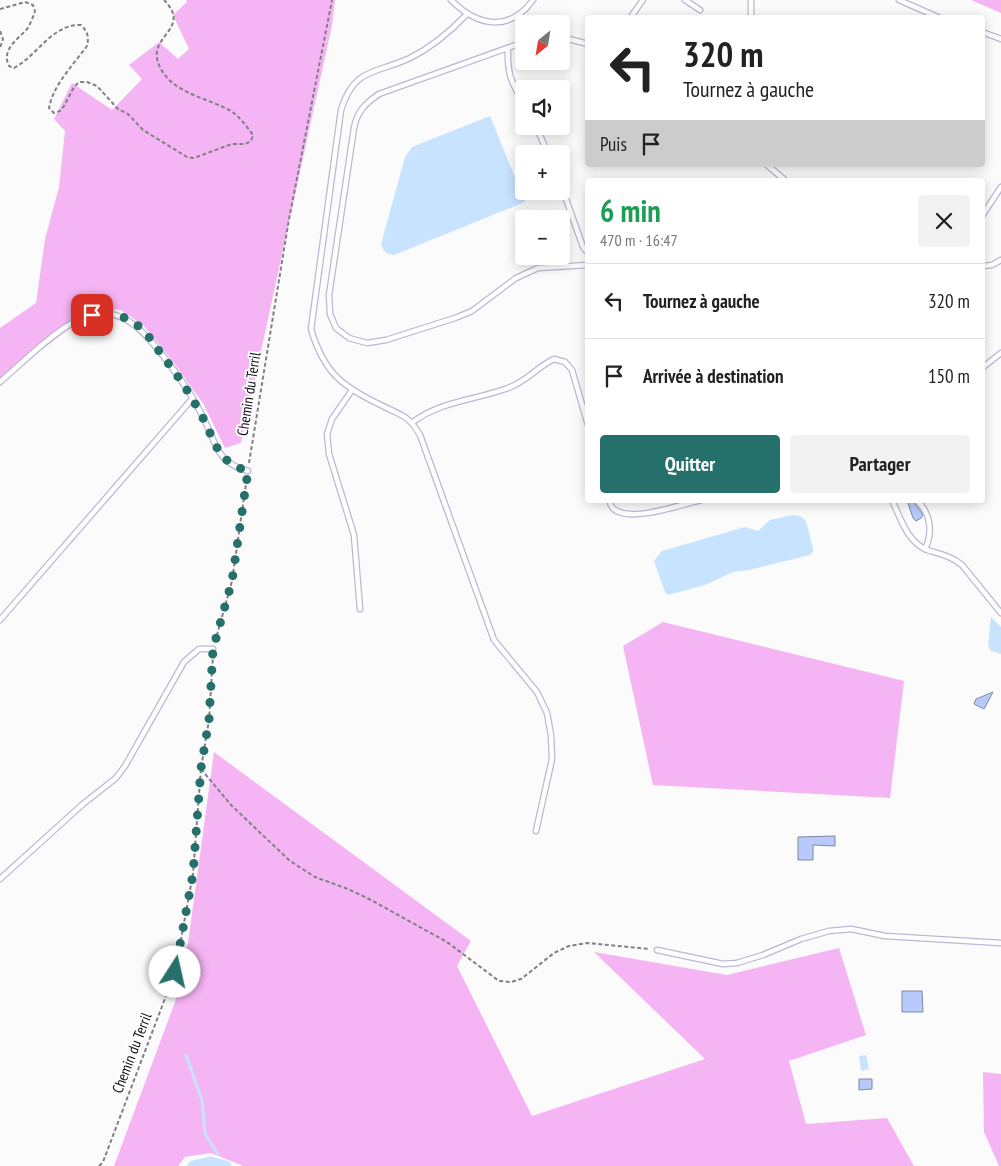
<!DOCTYPE html>
<html lang="fr">
<head>
<meta charset="utf-8">
<style>
  body { margin:0; font-family:"PT Sans Narrow",sans-serif; background:#f2f2f2; color:#222; height:100vh; display:flex; flex-direction:column; font-size:19px; white-space:nowrap }
  * { box-sizing:border-box; margin:0 }
  p { font-size:16px; color:#767676 }
  .icon { flex:none; width:28px; height:28px; fill:none; stroke:currentColor; stroke-width:2; stroke-linecap:round; stroke-linejoin:round }
  .map { position:relative; flex:1; overflow:hidden }
  .side { position:absolute; left:585px; top:178px; width:400px; height:325px; display:flex; flex-direction:column; background:#fff; border-radius:5px; box-shadow:0 2px 12px #0003 }
  .side>* { flex:none }
  .hud { position:absolute; left:585px; top:15px; width:400px; height:152px; border-radius:5px; box-shadow:0 2px 12px #0003; background:#fff; color:#222; overflow:hidden }
  .needle { width:32px; rotate:210deg }
  .buttons { position:absolute; left:515px; top:15px; display:grid; gap:10px }
  .buttons a { display:grid; place-items:center; width:55px; height:55px; border-radius:5px; background:#fff; box-shadow:0 2px 12px #0003; font-size:25px }
  .pin { position:absolute; display:grid; place-items:center; width:42px; height:42px; color:#fff; margin:-21px; border-radius:10px; box-shadow:0 2px 8px #0006 }
  .me { position:absolute; width:55px; margin:-28px; rotate:10deg; stroke-linejoin:round; filter:drop-shadow(0 0 4px #0008) }
  .turn { display:flex; align-items:center; gap:18px; height:105px; padding:0 15px; font-size:22px }
  .turn .icon { width:65px; height:65px; stroke-width:2.5 }
  .turn b { display:block; font-size:35px; line-height:42px }
  .then { display:flex; align-items:center; height:48px; padding:0 15px; background:#0003; gap:10px; font-size:19px }
  .round { display:grid; place-items:center; flex:none; width:52px; height:52px; border-radius:5px; background:#f2f2f2 }
  .head { display:flex; align-items:center; justify-content:space-between; height:85px; padding:0 15px }
  h1 { font-size:30px; font-weight:600; line-height:38px; color:#1e9e55 }
  .cta { display:flex; gap:10px; margin-top:auto; padding:10px 15px }
  .cta a { flex:1; height:58px; border-radius:5px; background:#26706c; color:#fff; font-size:20px; font-weight:600; line-height:58px; text-align:center }
  .cta a+a { background:#f2f2f2; color:#222 }
  ul { padding:0; list-style:none }
  li { display:flex; align-items:center; gap:15px; height:75px; padding:0 15px; border-top:1px solid #e0e0e0 }
  li div { flex:1 }
  li b { display:block; font-size:19px }
  li em { font-style:normal }
  .map>svg:first-child { display:block }
</style>
</head>
<body>
<div class="map">
<svg width="1001" height="1166" viewBox="0 0 1001 1166">
  <rect width="100%" height="100%" fill="#fbfbfb"/>
  <g fill="#f5b4f3">
    <path d="M186,0H335L332,25L241,443L225,448L204,405L174,363L144,326L121,310L97,308L0,381V328L36,303L45,239L59,187L65,131L54,119L72,83L112,110L142,79L129,65L159,42L178,59L189,49L173,15L187,2Z"/>
    <path d="M971,0H1001V13Z"/>
    <path d="M663,622L904,681L890,798L653,785L623,646Z"/>
    <path d="M214,752L471,941L457,966L532,1116L705,1059L594,952L727,975L839,948L866,1035L789,1061L806,1124L887,1118L914,1166H243L211,1153L185,1157L178,1166H114L175,1002L188,943Z"/>
    <path d="M983,1072L1001,1074V1166H999L984,1132Z"/>
  </g>
  <g fill="#c7e3fe">
    <path d="M490,116L525,202L394,255C386,254 384,252 381,244L405,157L412,147Z"/>
    <path d="M793,515L800,516L806,521L813,548V552L810,555L749,570L733,572L705,585L668,595L665,592L654,561L662,551L745,527L758,531L770,520Z"/>
    <path d="M991,617L1001,627V654L991,651L988,645Z"/>
    <path d="M866,1055L869,1069L861,1071L859,1056Z"/>
  </g>
  <g fill="none" stroke-linecap="round" stroke-linejoin="round">
    <path stroke="#c7e3fe" stroke-width="3" d="M186,1055L202,1100L205,1134L218,1154"/>
    <path stroke="#c7e3fe" stroke-width="11" d="M193,1166L210,1162L226,1166"/>
  </g>
  <g fill="#b7cafb" stroke="#7f89a0">
    <path d="M907,500H912L918,508L923,515L921,518L916,521L913,518Z"/>
    <path d="M993,692L984,709L974,704L976,699Z"/>
    <path d="M835,836V846L813,845V860H798V837Z"/>
    <path d="M902,991H922L923,1012H902Z"/>
    <path d="M859,1079H872V1089L859,1090Z"/>
  </g>
  <g fill="none" stroke-linecap="round" stroke-linejoin="round">
    <g stroke="#bab9d4" stroke-width="7">
      <g id="lane">
        <path d="M451,0C477,26 509,33 533,0"/>
        <path d="M685,0L700,10"/>
        <path d="M751,0V18"/>
        <path d="M899,0L940,18"/>
        <path d="M467,14C450,32 432,47 410,58C376,74 354,67 341,110L311,329C324,374 344,388 385,407C403,416 409,416 420,435L494,640L537,692L547,713L551,735L552,759L536,831"/>
        <path d="M630,18L643,0"/>
        <path d="M982,32L1001,39"/>
        <path d="M561,37L588,44"/>
        <path d="M524,42L379,94C366,103 357,111 354,128L329,295L330,314L336,328L349,338L367,343L386,340L455,318L472,311L516,278L538,268L588,265"/>
        <path d="M508,48C507,74 511,82 524,104"/>
        <path d="M536,126L548,154"/>
        <path d="M767,165L785,180"/>
        <path d="M561,185L583,247L588,253"/>
        <path d="M982,216L1001,187"/>
        <path d="M982,266L992,265L1001,260"/>
        <path d="M982,368L1001,353"/>
        <path d="M0,382C21,364 50,335 74,322C118,298 142,329 167,361C181,379 194,398 204,419C216,444 217,463 248,471"/>
        <path d="M352,390L332,419L327,434L329,454L354,535L360,609"/>
        <path d="M413,422C441,401 476,400 508,388C526,382 537,367 554,359L565,362L572,370L588,425"/>
        <path d="M609,500C610,504 612,508 615,510C634,522 679,505 701,500"/>
        <path d="M892,500C900,517 907,542 927,550C940,554 951,556 962,565L1001,613"/>
        <path d="M916,500C931,512 933,533 925,549"/>
        <path d="M0,620L192,399"/>
        <path d="M0,879L83,804L116,778L125,766L184,662L199,649H213"/>
        <path d="M657,950L723,964L737,963L763,955L801,939L829,931L851,929L885,936L1001,943"/>
      </g>
    </g>
    <g stroke="#808085" stroke-width="2" stroke-dasharray="4 2.5" stroke-linecap="butt">
      <path d="M0,9L25,2L33,5L35,11C33,17 31,23 27,29C17,40 1,50 9,66L14,68C38,55 52,24 81,25C88,32 89,37 87,46C74,64 53,85 49,108L54,113L60,111L64,106L74,87L79,82H87L97,86L118,109L128,114L143,130L187,157L194,158L232,144H245L251,141L253,135C246,126 239,115 229,110C205,97 171,93 159,65C146,36 193,29 164,0"/>
      <path d="M0,31L3,39L0,48"/>
      <path d="M249,463L289,219L332,0"/>
      <path d="M215,642L232,581L247,477"/>
      <path d="M201,769L231,805L290,861L315,877L348,889L371,900L447,942L499,981L511,982L521,979L554,953L569,946L587,943L650,949"/>
      <path d="M99,1166L103,1162L175,972L193,874L201,768L209,720L213,656"/>
    </g>
    <use href="#lane" stroke="#fff" stroke-width="4.5"/>
  </g>
  <g fill="none" stroke-linecap="round" stroke-linejoin="round">
    <path stroke="#26706c" stroke-width="9" stroke-dasharray="0 16.2" d="M92,315C106,314 121,314 133,322C145,330 153,342 161,354C177,374 191,395 203,418C216,443 217,462 248,471L232,581L213,649L209,720L201,768L193,874L175,972"/>
  </g>
  <g text-anchor="middle" stroke-width="4" stroke-linejoin="round" paint-order="stroke">
    <g font-size="15" fill="#0f0f18" stroke="#fff">
      <text transform="translate(249 394) rotate(-81)" y="5">Chemin du Terril</text>
      <text transform="translate(132 1053) rotate(-69)" y="5">Chemin du Terril</text>
    </g>
  </g>
</svg>
<div class="buttons">
<a><svg class="needle" viewBox="-14 -14 28 28"><path d="M0-13l5 13h-10z" fill="#e53935"/><path d="M0 13l5-13h-10z" fill="#767676"/></svg></a>
<a><svg class="icon" aria-label="sound" viewBox="0 0 24 24"><path d="M4 9h4l5-4v14l-5-4H4zM17 9q2 3 0 6"/></svg></a>
<a>+</a>
<a>−</a>
</div>
<div class="pin" style="left:92px;top:315px;background:#d93025"><svg class="icon" aria-label="arrive" viewBox="0 0 24 24"><path d="M6 21V4h12l-3 4 3 4H6"/></svg></div>
<svg class="me" style="left:175px;top:972px" viewBox="-20 -20 40 40"><circle r="19" fill="#fff"/><path d="M0-13L10 11 0 6-10 11z" fill="#26706c"/></svg>
<div class="hud">
<div class="turn"><svg class="icon" aria-label="left" viewBox="0 0 24 24"><path d="M17 20v-9H6M10 6l-5 5 5 5"/></svg><div><b>320 m</b>Tournez à gauche</div></div>
<div class="then">Puis<svg class="icon" aria-label="arrive" viewBox="0 0 24 24"><path d="M6 21V4h12l-3 4 3 4H6"/></svg></div>
</div>
<section class="side">
<div class="head"><div><h1>6 min</h1><p>470 m · 16:47</p></div><a class="round"><svg class="icon" aria-label="close" viewBox="0 0 24 24"><path d="M6 6l12 12M18 6L6 18"/></svg></a></div>
<ul>
<li><svg class="icon" aria-label="left" viewBox="0 0 24 24"><path d="M17 20v-9H6M10 6l-5 5 5 5"/></svg><div><b>Tournez à gauche</b></div><em>320 m</em></li>
<li><svg class="icon" aria-label="arrive" viewBox="0 0 24 24"><path d="M6 21V4h12l-3 4 3 4H6"/></svg><div><b>Arrivée à destination</b></div><em>150 m</em></li>
</ul>
<div class="cta"><a>Quitter</a><a>Partager</a></div>
</section>
</div>
</body>
</html>
